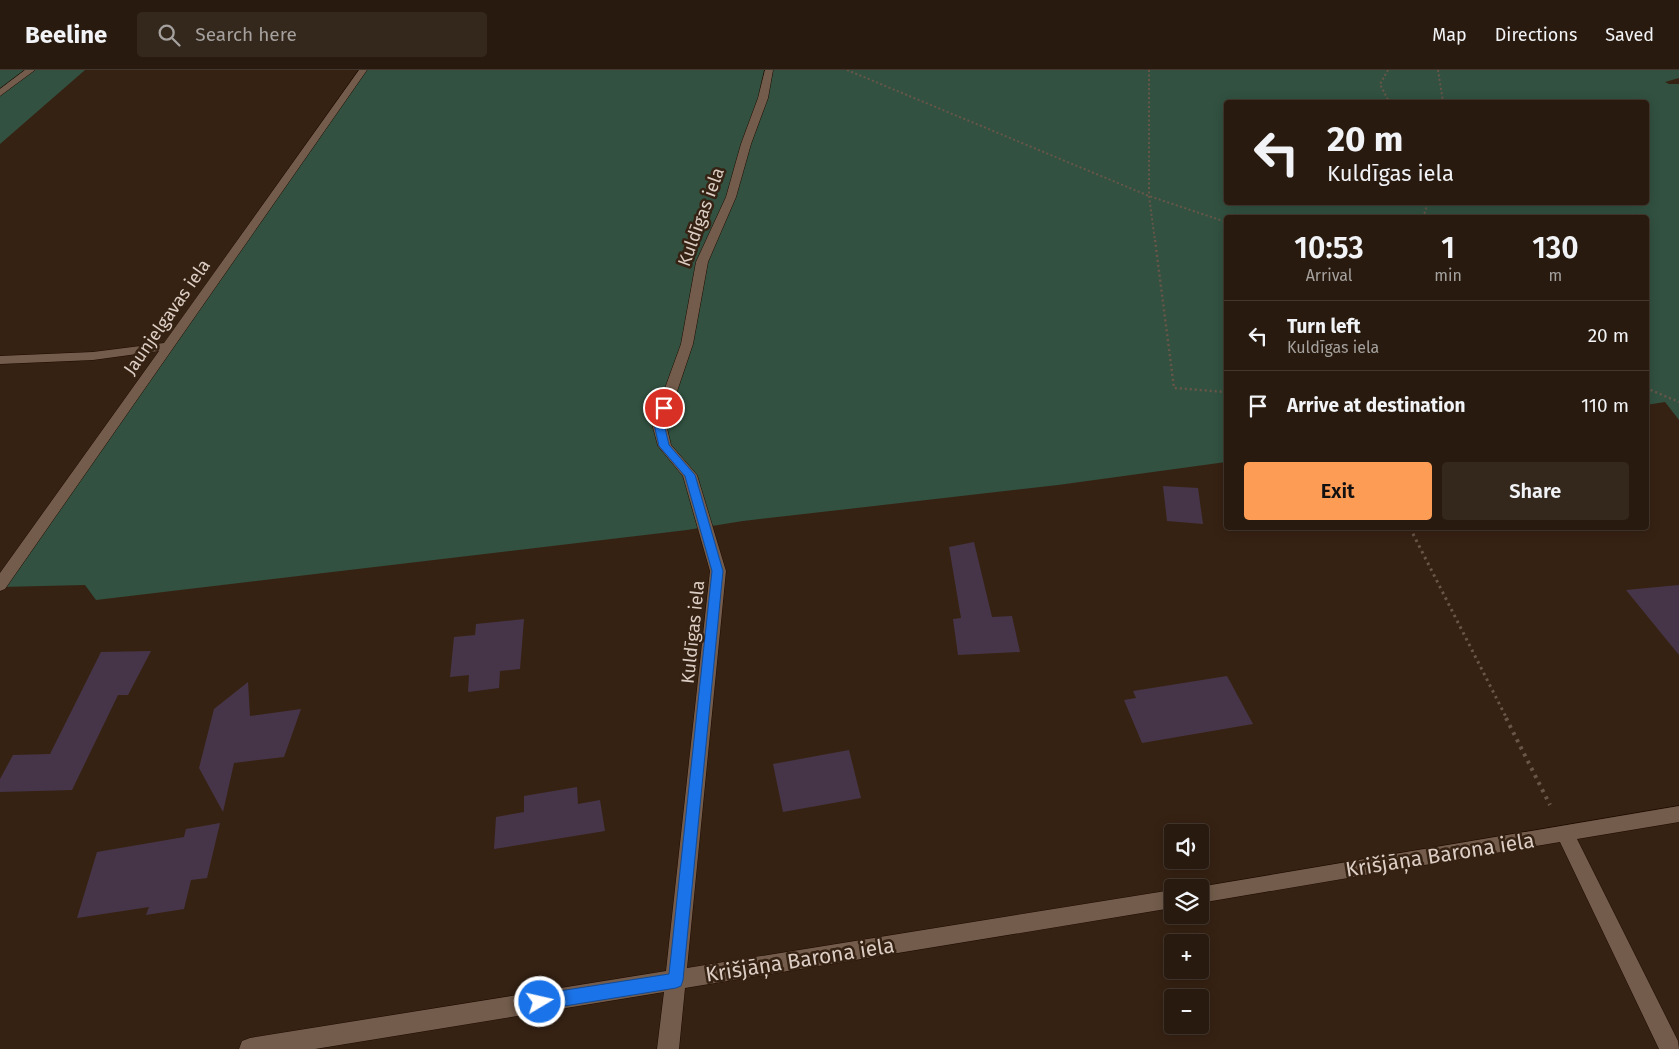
<!DOCTYPE html>
<html lang="en">
<head>
<meta charset="utf-8">
<style>
  body { margin:0; font-family:"Fira Sans",sans-serif; background:#34271c; color:#f1f3f6; height:100vh; display:flex; flex-direction:column; font-size:19px; white-space:nowrap }
  * { box-sizing:border-box; margin:0 }
  p { font-size:16px; color:#a5a19e }
  .icon { flex:none; width:28px; height:28px; fill:none; stroke:currentColor; stroke-width:2; stroke-linecap:round; stroke-linejoin:round }
  .map { position:relative; flex:1; overflow:hidden }
  .drawer { position:absolute; left:1224px; top:145px; width:425px; height:315px; display:flex; flex-direction:column; background:#281a0e; border-radius:5px; box-shadow:0 2px 12px #0003,0 0 0 1px #44382e }
  .drawer>* { flex:none }
  .top-card { position:absolute; left:1224px; top:30px; width:425px; height:105px; border-radius:5px; box-shadow:0 2px 12px #0003,0 0 0 1px #44382e; background:#281a0e; color:#f1f3f6; overflow:hidden }
  .tools { position:absolute; left:1164px; top:754px; display:grid; gap:10px }
  .tools a { display:grid; place-items:center; width:45px; height:45px; border-radius:5px; background:#281a0e; box-shadow:0 2px 12px #0003,0 0 0 1px #44382e; font-size:25px }
  .pin { position:absolute; display:grid; place-items:center; width:42px; height:42px; color:#fff; margin:-21px; border:2px solid #fff; border-radius:50%; box-shadow:0 1px 5px #0007 }
  .me { position:absolute; width:55px; margin:-28px; rotate:81deg; stroke-linejoin:round; filter:drop-shadow(0 0 4px #0008) }
  .turn { display:flex; align-items:center; gap:18px; height:105px; padding:0 20px; font-size:22px }
  .turn .icon { width:65px; height:65px; stroke-width:2.5 }
  .turn b { display:block; font-size:35px; line-height:42px }
  .eta { display:flex; justify-content:space-evenly; align-items:center; height:85px; text-align:center }
  .eta b { font-size:30px; font-weight:600; line-height:35px }
  .cta { display:flex; gap:10px; margin-top:auto; padding:10px 20px }
  .cta a { flex:1; height:58px; border-radius:5px; background:#fd9c55; color:#111; font-size:20px; font-weight:600; line-height:58px; text-align:center }
  .cta a+a { background:#34271c; color:#f1f3f6 }
  ul { padding:0; list-style:none }
  li { display:flex; align-items:center; gap:15px; height:70px; padding:0 20px; border-top:1px solid #44382e }
  li div { flex:1 }
  li b { display:block; font-size:19px }
  li em { font-style:normal }
  header { display:flex; align-items:center; gap:30px; box-sizing:border-box; height:70px; padding:0 25px; background:#281a0e; border-bottom:1px solid #44382e }
  header strong { font-size:24px }
  nav { display:flex; gap:28px; margin-inline-start:auto; font-size:18px }
  .search { width:350px; height:45px; background:#34271c; display:flex; align-items:center; gap:12px; box-sizing:border-box; padding:0 18px; border-radius:5px; color:#a5a19e; font-size:19px }
  .map>svg:first-child { display:block }
</style>
</head>
<body>
<header>
<strong>Beeline</strong>
<div class="search"><svg class="icon" aria-label="search" viewBox="0 0 24 24"><circle cx="10" cy="10" r="6"/><path d="M15 15l6 6"/></svg>Search here</div>
<nav><a>Map</a><a>Directions</a><a>Saved</a></nav>
</header>
<div class="map">
<svg width="1679" height="979" viewBox="0 0 1679 979">
  <rect width="100%" height="100%" fill="#362213"/>
  <g fill="#325141" fill-rule="evenodd">
    <path d="M0,0H85L0,74Z"/>
    <path d="M363,0H1679V8L1665,12L1669,14H1679V350L1665,332L1646,335V148H1226V392L1058,415L743,451L687,460L96,530L85,515L0,517ZM1226,32H1646V132H1226Z"/>
  </g>
  <g fill="#463548">
    <path d="M1163,416L1198,418L1203,454L1167,451Z"/>
    <path d="M974,472L992,547L1012,546L1020,582L958,585L953,549L961,548L949,477Z"/>
    <path d="M1679,515V585L1626,520Z"/>
    <path d="M524,549L520,599L500,601L499,618L468,622L469,605L450,607L454,567L475,565L476,554Z"/>
    <path d="M151,581L128,625H118L72,720L0,722V709L13,685L50,684L101,582Z"/>
    <path d="M1227,606L1253,654L1142,673L1124,630L1136,628L1133,621Z"/>
    <path d="M248,612L250,646L301,639L284,687L234,693L223,742L199,698L214,639Z"/>
    <path d="M849,680L861,728L783,742L773,694Z"/>
    <path d="M577,717L578,734L600,730L605,761L494,779L496,747L524,742V726Z"/>
    <path d="M220,753L207,808L191,810L184,839L146,845L149,837L77,848L97,782L184,767L186,759Z"/>
  </g>
  <g fill="none" stroke-linecap="round" stroke-linejoin="round">
    <g stroke="#1d0b00" stroke-width="1">
      <g id="minor">
        <path d="M25,0H35L0,26V19Z"/>
        <path d="M359,0H367L5,519L0,521V503L159,281L93,290L0,294V286L93,282L164,273Z"/>
        <path d="M765,0H773L768,28L751,74L736,127L708,192L693,274L666,354L671,375L697,405L726,501L687,898L1172,820V838L685,918L679,979H657L664,922L315,979H239L242,971L250,968L666,901L710,501L683,406L658,376L652,354L681,274L696,192L726,127L741,74L758,28Z"/>
        <path d="M1679,736V752L1577,769L1678,971L1679,979H1659L1560,772L1200,833V818H1193Z"/>
      </g>
    </g>
    <g stroke="#685649" stroke-width="2" stroke-dasharray="2 2.5" stroke-linecap="butt">
      <path d="M847,0L1149,126L1226,152"/>
      <path d="M1149,0V126L1155,171"/>
      <path d="M1388,0L1380,14L1389,32"/>
      <path d="M1438,0L1443,32"/>
      <path d="M1423,148L1428,132"/>
    </g>
    <g stroke="#685649" stroke-width="2.5" stroke-dasharray="2 3" stroke-linecap="butt">
      <path d="M1155,170L1174,318L1226,322"/>
      <path d="M1646,318L1679,332"/>
    </g>
    <path stroke="#685649" stroke-width="3" stroke-dasharray="2.5 4" stroke-linecap="butt" d="M1410,458L1507,649"/>
    <path stroke="#685649" stroke-width="4" stroke-dasharray="3 5" stroke-linecap="butt" d="M1506,648L1550,735"/>
    <use href="#minor" fill="#735c4b" fill-rule="evenodd"/>
  </g>
  <path fill="#1a73e8" stroke="#114b97" d="M664,335L669,338L664,354L669,375L695,405L723,501L683,910L681,916L676,918L540,940L535,938L532,932L535,927L540,924L669,904L712,501L685,406L659,376L654,354L659,338Z"/>
  <g text-anchor="middle" stroke-width="5" stroke-linejoin="round" paint-order="stroke">
    <g font-size="18" fill="#dccec5" stroke="#362213">
      <text transform="translate(701 147) rotate(-70)" y="6">Kuldīgas iela</text>
      <text transform="translate(167 247) rotate(-55)" y="6">Jaunjelgavas iela</text>
      <text transform="translate(693 562) rotate(-84)" y="6">Kuldīgas iela</text>
    </g>
    <g font-size="21" fill="#dccec5" stroke="#362213">
      <text transform="translate(1440 785) rotate(-9)" y="7">Krišjāņa Barona iela</text>
      <text transform="translate(800 890) rotate(-9)" y="7">Krišjāņa Barona iela</text>
    </g>
  </g>
</svg>
<div class="tools">
<a><svg class="icon" aria-label="sound" viewBox="0 0 24 24"><path d="M4 9h4l5-4v14l-5-4H4zM17 9q2 3 0 6"/></svg></a>
<a><svg class="icon" aria-label="layers" viewBox="0 0 24 24"><path d="M12 4l9 5-9 5-9-5zM3 14l9 5 9-5"/></svg></a>
<a>+</a>
<a>−</a>
</div>
<div class="pin" style="left:664px;top:338px;background:#d93025"><svg class="icon" aria-label="arrive" viewBox="0 0 24 24"><path d="M6 21V4h12l-3 4 3 4H6"/></svg></div>
<svg class="me" style="left:540px;top:932px" viewBox="-20 -20 40 40"><circle r="17" fill="#1a73e8" stroke="#fff" stroke-width="3"/><path d="M0-11L8 9 0 5-8 9z" fill="#fff"/></svg>
<div class="top-card">
<div class="turn"><svg class="icon" aria-label="left" viewBox="0 0 24 24"><path d="M17 20v-9H6M10 6l-5 5 5 5"/></svg><div><b>20 m</b>Kuldīgas iela</div></div>
</div>
<section class="drawer">
<div class="eta">
<div><b>10:53</b><p>Arrival</p></div>
<div><b>1</b><p>min</p></div>
<div><b>130</b><p>m</p></div>
</div>
<ul>
<li><svg class="icon" aria-label="left" viewBox="0 0 24 24"><path d="M17 20v-9H6M10 6l-5 5 5 5"/></svg><div><b>Turn left</b><p>Kuldīgas iela</p></div><em>20 m</em></li>
<li><svg class="icon" aria-label="arrive" viewBox="0 0 24 24"><path d="M6 21V4h12l-3 4 3 4H6"/></svg><div><b>Arrive at destination</b></div><em>110 m</em></li>
</ul>
<div class="cta"><a>Exit</a><a>Share</a></div>
</section>
</div>
</body>
</html>
